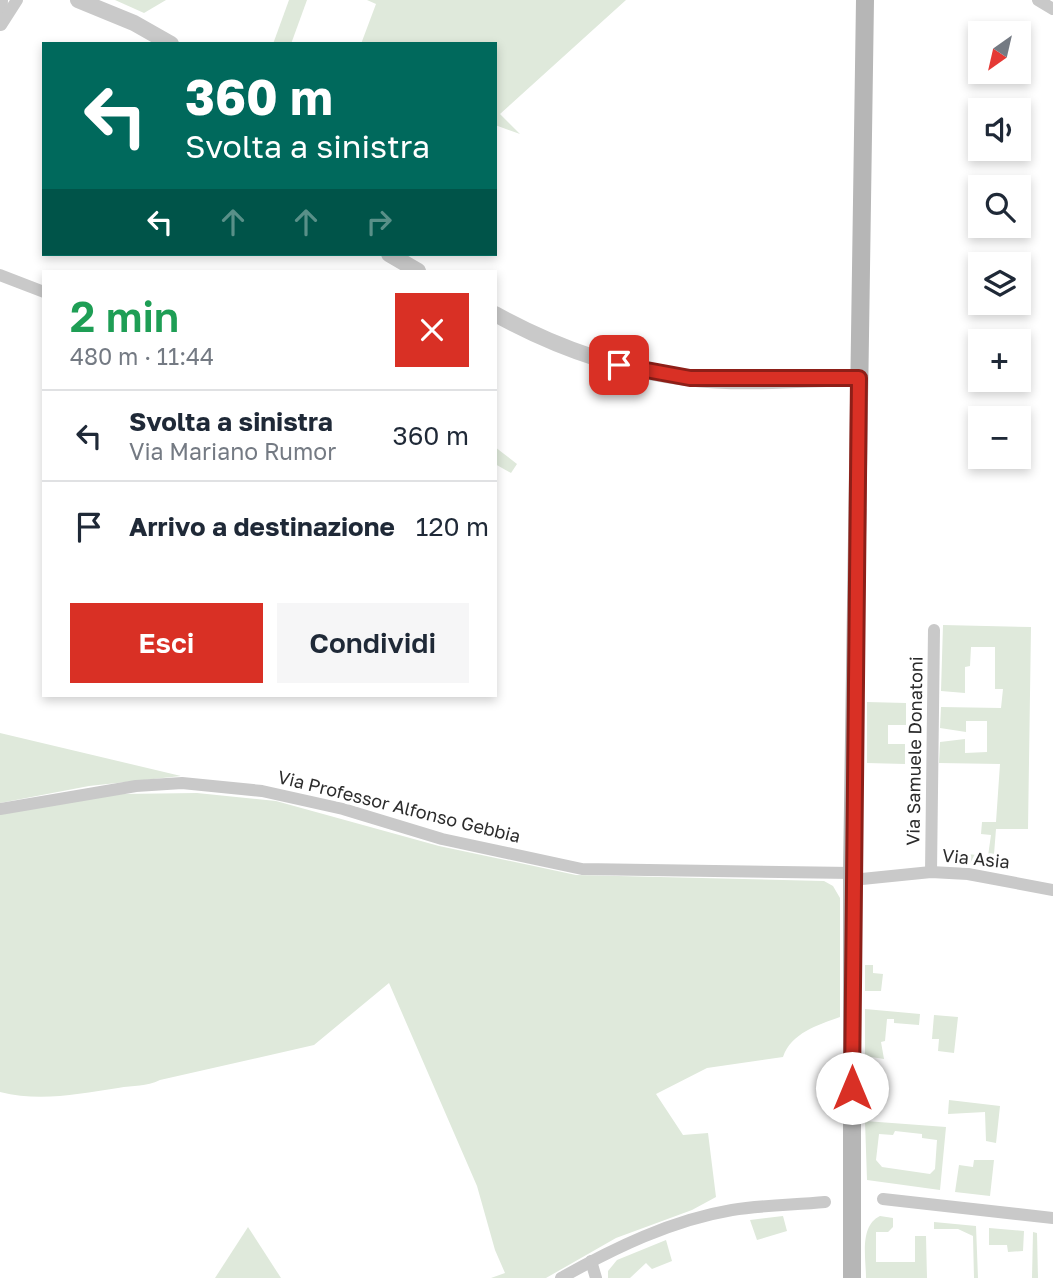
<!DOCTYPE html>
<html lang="it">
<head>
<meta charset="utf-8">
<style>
  body { margin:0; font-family:"Golos Text",sans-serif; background:#f6f6f7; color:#1f2937; height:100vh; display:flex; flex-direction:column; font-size:26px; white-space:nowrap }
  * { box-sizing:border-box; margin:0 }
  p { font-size:23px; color:#747a83 }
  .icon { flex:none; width:38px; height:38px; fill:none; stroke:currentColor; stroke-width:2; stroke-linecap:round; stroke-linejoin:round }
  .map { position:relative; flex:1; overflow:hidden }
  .panel { position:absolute; left:42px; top:270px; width:455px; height:427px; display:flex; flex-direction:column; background:#fff; border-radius:0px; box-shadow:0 4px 10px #0003 }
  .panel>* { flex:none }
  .hud { position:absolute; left:42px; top:42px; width:455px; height:214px; border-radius:0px; box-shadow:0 4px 10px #0003; background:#00695c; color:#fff; overflow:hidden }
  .needle { width:46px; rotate:214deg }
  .controls { position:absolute; left:968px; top:21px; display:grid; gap:14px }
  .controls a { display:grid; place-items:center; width:63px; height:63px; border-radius:0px; background:#fff; box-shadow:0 4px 10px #0003; font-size:35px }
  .pin { position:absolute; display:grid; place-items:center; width:60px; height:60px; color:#fff; margin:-30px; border-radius:14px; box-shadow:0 4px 10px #0006 }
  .me { position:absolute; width:77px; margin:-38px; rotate:0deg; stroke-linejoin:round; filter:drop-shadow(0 0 5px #0008) }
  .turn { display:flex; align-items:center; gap:24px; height:147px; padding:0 28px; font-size:32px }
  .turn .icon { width:91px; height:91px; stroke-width:2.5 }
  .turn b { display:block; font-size:49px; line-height:60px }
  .lanes { display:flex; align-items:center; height:66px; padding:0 28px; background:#0003; justify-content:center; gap:35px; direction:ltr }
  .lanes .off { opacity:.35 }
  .round { display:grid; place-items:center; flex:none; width:74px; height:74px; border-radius:0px; background:#f6f6f7 }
  .headline { display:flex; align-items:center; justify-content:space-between; height:119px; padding:0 28px }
  h1 { font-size:42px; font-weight:600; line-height:52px; color:#1e9e55 }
  .button { display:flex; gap:14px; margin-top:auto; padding:14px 28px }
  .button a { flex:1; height:80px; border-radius:0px; background:#d93025; color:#fff; font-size:28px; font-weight:600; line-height:80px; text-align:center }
  .button a+a { background:#f6f6f7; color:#1f2937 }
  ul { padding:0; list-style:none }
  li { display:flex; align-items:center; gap:21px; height:91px; padding:0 28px; border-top:2px solid #e0e1e3 }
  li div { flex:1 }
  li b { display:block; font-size:26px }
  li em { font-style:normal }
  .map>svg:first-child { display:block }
</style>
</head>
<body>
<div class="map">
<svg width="1053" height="1278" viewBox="0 0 1053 1278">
  <rect width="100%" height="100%" fill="#fff"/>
  <g fill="#dfe9db" fill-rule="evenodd">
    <path d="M115,0H166L144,13Z"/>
    <path d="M289,0H307L291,44H273Z"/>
    <path d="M367,0H626L500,114L520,134L495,125V44H361L376,4Z"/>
    <path d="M495,447L517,464L511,473L495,464Z"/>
    <path d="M943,625L1031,627L1028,829H996L993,867L955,864V853L988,856L991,835L981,834L982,822H996L1000,764L939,763L940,742L965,739V753L987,752V721H966V732L940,728L941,707L1001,708L1003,689H995V647H971L970,666L965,667V693L941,691Z"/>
    <path d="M867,702L906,703V725H888V744H905V764L867,763Z"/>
    <path d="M0,733L181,776L89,786L0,803Z"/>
    <path d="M197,793L276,801L439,846L576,875L824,881L833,886L840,898V1017C818,1025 791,1033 783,1057L707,1068L656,1094L683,1135L708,1133L716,1197L692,1210L616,1238L546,1278H491L505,1273L495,1250L477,1186L389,983L314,1045L160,1080C146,1087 134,1085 118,1088C78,1094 40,1102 0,1092V814L120,794Z"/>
    <path d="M865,965H873V973L883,974L881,991H865Z"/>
    <path d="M865,1009L920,1014L919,1025L894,1023V1019H887L885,1041L881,1042L884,1059L865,1056Z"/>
    <path d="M934,1015L958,1017L954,1053L938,1051L939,1039H932Z"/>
    <path d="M949,1100L1000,1106L996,1143L986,1141L985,1112L948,1114Z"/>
    <path d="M865,1121L946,1127L940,1190L867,1180ZM895,1131L922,1134V1138L937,1140L935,1169L930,1174L882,1167L876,1160L879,1134L893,1135Z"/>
    <path d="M974,1160H994L990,1196L955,1192L959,1165L973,1167Z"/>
    <path d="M783,1216L787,1231L757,1240L750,1220Z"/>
    <path d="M880,1216L893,1218V1227L888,1232H876V1262H915V1236H926L927,1278H866C866,1258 859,1226 880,1216Z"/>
    <path d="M934,1222L976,1226L978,1278H974L973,1236L958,1229H934Z"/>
    <path d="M248,1227L281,1278H215Z"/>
    <path d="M989,1228L1024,1231L1023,1251L1008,1252L1007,1245H989Z"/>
    <path d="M1033,1232L1037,1233L1038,1278H1032Z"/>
    <path d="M666,1240L672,1261L652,1269L646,1263L630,1278H608V1271L617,1260Z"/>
  </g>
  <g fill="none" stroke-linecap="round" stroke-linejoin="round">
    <g stroke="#c9c9c9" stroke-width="12">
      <path d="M1038,0L1053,9"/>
      <path d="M1,24L2,0"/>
      <path d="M1,25L17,0"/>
      <path d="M0,275L44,292"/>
      <path d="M0,809L136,786L182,783L262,791L343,809L442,839L582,869L852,873"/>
      <path d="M931,872L934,630"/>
      <path d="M852,880L931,872L968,874L1053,890"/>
      <path d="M883,1199L1053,1218"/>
      <path d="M591,1261L596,1278"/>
      <path d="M561,1278C614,1248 672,1220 732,1210C763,1205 794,1205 825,1202"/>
    </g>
    <g stroke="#c9c9c9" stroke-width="16">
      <path d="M78,0L134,23L171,44"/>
      <path d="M389,254L418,271"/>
      <path d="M495,314C555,347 619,370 687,378C743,385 802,379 859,378"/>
    </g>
    <path stroke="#b6b6b6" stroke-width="18" d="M852,1278V873L865,0"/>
  </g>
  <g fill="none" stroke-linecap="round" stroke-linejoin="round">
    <g stroke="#8d1f18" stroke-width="18">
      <path id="route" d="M619,365L690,378H859L852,1088"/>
    </g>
    <use href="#route" stroke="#d93025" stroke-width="12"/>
  </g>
  <g text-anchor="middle" stroke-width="7" stroke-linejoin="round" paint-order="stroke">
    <g font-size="18" fill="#2c2c2c" stroke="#fff">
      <text transform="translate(915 751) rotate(-89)" y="6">Via Samuele Donatoni</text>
      <text transform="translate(399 807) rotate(14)" y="6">Via Professor Alfonso Gebbia</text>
      <text transform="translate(976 859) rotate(6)" y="6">Via Asia</text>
    </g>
  </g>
</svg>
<div class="controls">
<a><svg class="needle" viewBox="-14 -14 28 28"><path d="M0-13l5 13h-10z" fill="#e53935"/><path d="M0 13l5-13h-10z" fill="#747a83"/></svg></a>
<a><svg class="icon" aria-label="sound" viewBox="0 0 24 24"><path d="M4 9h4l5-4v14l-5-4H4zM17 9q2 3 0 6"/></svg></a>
<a><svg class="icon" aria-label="search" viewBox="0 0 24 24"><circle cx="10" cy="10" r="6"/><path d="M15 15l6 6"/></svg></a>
<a><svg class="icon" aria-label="layers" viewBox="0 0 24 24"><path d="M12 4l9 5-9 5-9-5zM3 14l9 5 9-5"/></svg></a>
<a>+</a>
<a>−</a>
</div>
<div class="pin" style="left:619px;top:365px;background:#d93025"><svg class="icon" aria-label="arrive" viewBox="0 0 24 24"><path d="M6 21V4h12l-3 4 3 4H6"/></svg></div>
<svg class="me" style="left:852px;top:1088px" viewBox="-20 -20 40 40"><circle r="19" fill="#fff"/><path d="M0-13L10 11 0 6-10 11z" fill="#d93025"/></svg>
<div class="hud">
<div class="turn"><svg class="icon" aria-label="left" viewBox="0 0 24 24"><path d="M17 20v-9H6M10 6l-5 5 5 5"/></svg><div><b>360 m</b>Svolta a sinistra</div></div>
<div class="lanes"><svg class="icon" aria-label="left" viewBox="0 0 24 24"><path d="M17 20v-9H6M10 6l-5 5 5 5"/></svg><svg class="icon off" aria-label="ahead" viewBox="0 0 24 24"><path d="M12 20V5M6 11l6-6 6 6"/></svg><svg class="icon off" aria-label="ahead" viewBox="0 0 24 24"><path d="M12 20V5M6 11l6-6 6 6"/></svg><svg class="icon off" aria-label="right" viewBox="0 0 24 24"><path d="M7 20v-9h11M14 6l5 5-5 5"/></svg></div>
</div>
<section class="panel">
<div class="headline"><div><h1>2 min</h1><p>480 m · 11:44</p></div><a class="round" style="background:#d93025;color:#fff"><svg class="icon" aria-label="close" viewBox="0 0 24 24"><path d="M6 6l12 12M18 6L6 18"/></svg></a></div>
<ul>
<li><svg class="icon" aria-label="left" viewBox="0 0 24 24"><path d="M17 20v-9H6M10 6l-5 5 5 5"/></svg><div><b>Svolta a sinistra</b><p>Via Mariano Rumor</p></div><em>360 m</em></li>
<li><svg class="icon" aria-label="arrive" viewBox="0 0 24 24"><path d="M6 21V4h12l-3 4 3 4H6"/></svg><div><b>Arrivo a destinazione</b></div><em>120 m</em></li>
</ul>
<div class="button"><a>Esci</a><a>Condividi</a></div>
</section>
</div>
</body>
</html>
